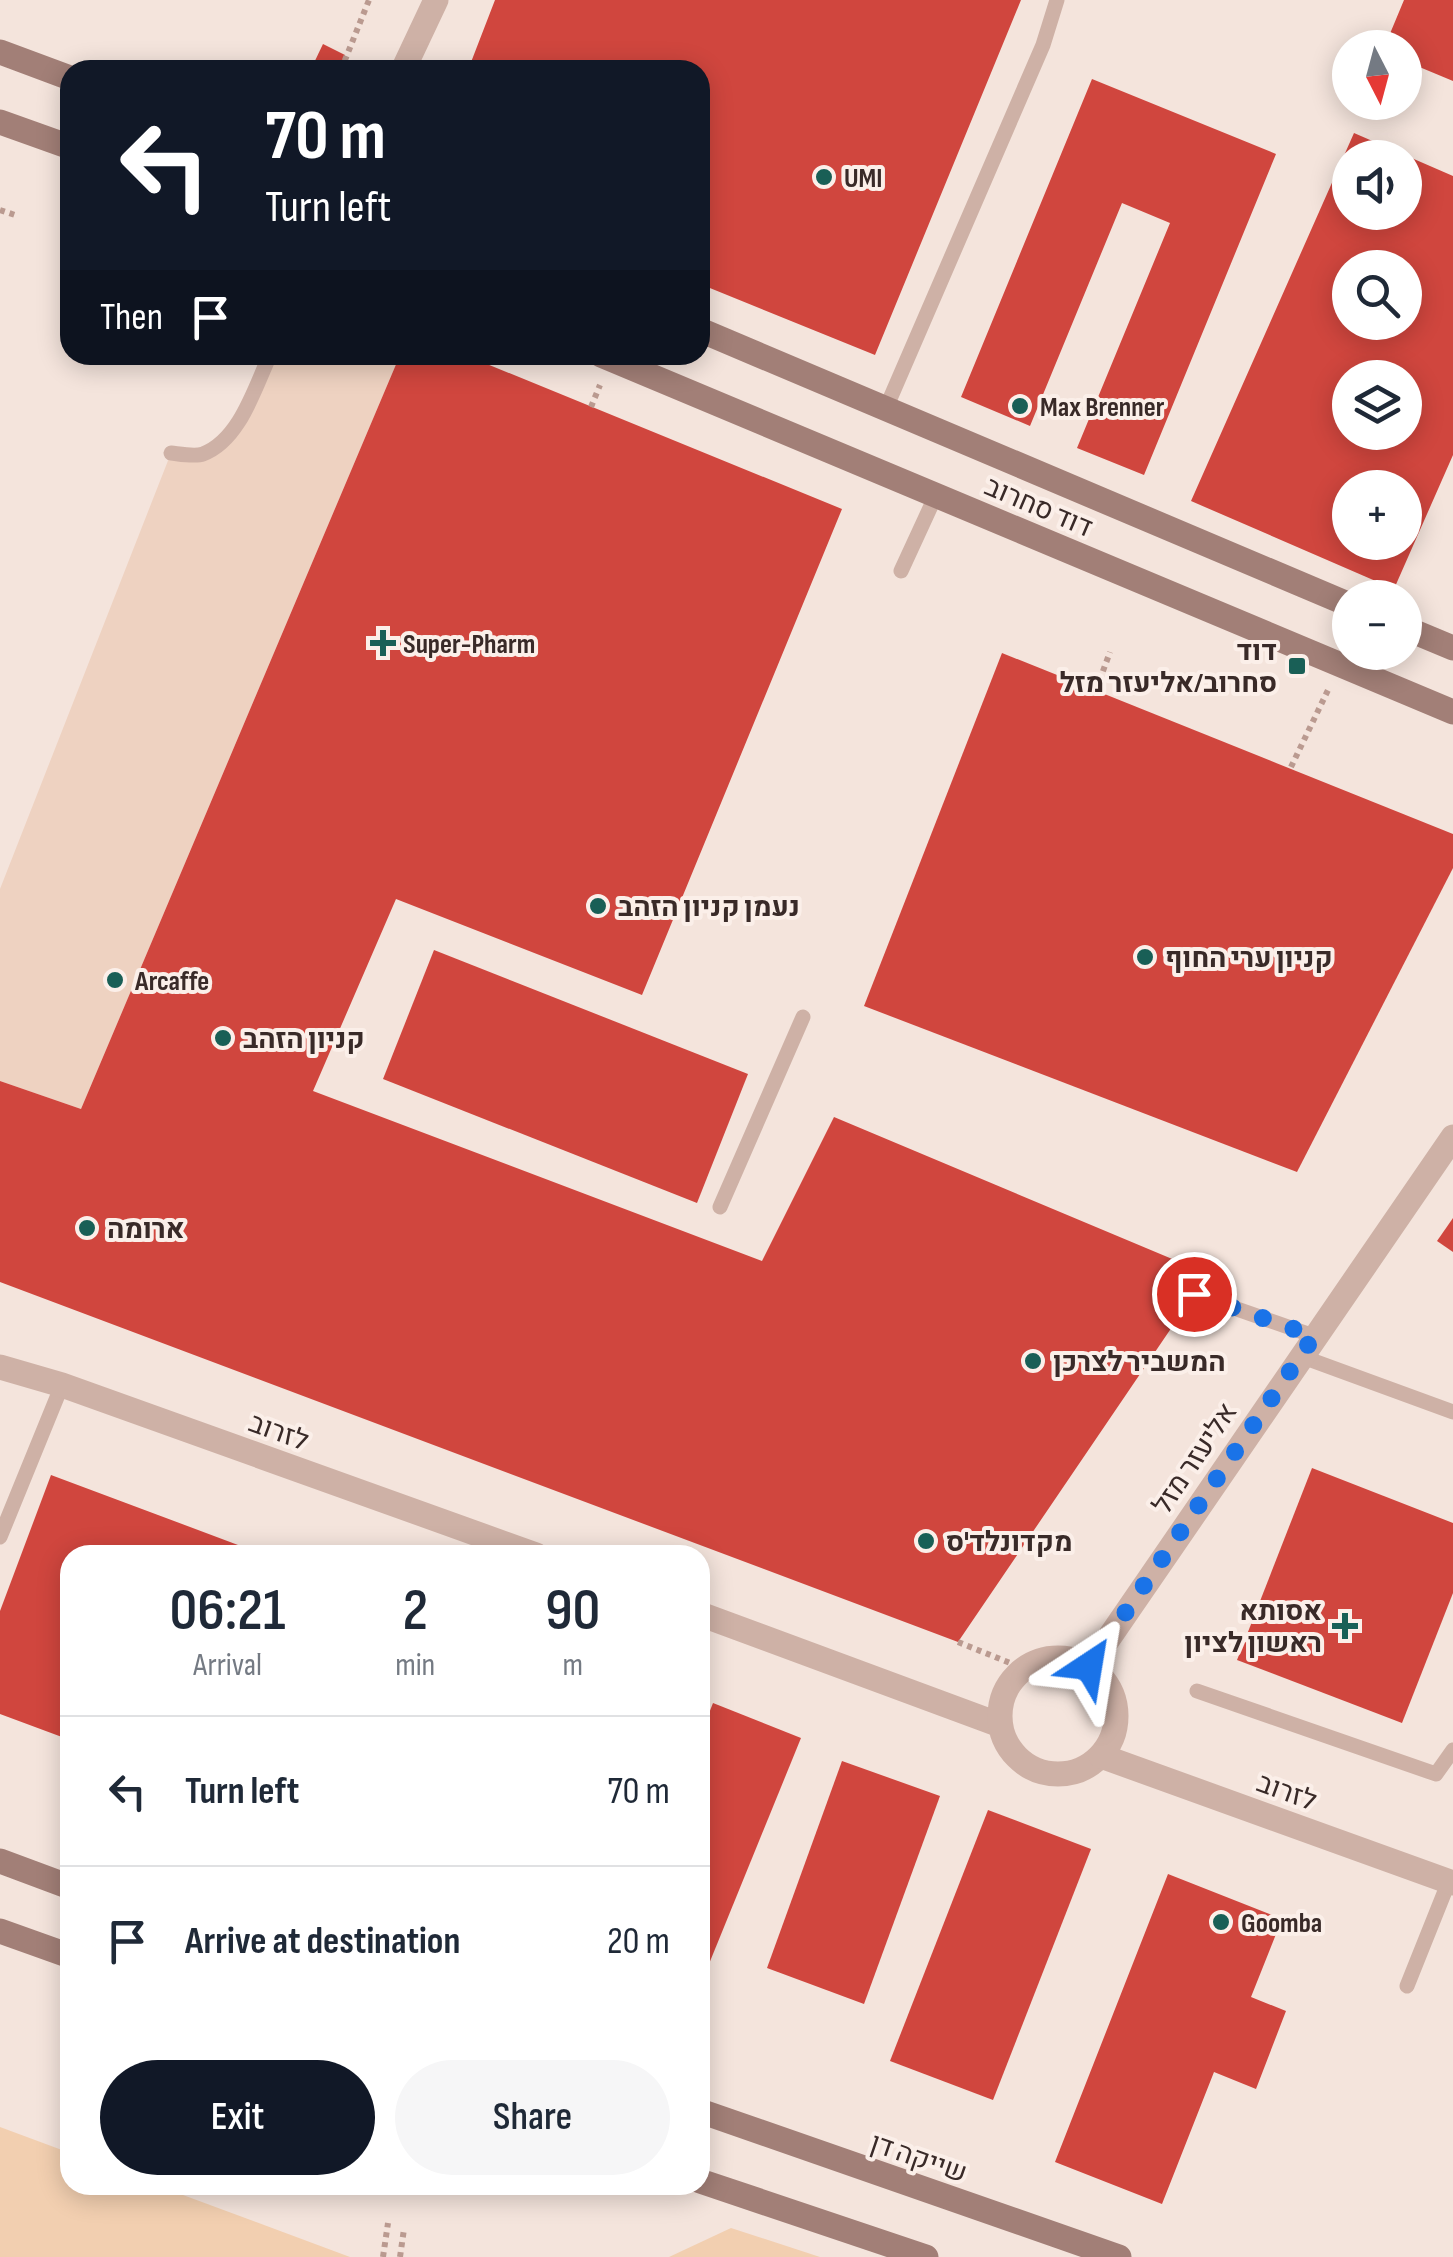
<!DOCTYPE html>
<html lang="en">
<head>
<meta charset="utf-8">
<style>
  body { margin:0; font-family:"Sofia Sans Condensed",Heebo,sans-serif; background:#f6f6f7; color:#1f2937; height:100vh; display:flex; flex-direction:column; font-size:38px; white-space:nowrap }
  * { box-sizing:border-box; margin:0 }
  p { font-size:32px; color:#747a83 }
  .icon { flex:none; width:55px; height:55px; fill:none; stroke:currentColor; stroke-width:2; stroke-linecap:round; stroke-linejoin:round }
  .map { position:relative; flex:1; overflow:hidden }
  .side { position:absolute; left:60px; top:1545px; width:650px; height:650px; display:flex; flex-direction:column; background:#fff; border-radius:30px; box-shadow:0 5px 25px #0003 }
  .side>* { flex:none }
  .hud { position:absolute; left:60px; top:60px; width:650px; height:305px; border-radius:30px; box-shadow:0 5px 25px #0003; background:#111827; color:#fff; overflow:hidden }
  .needle { width:65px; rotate:174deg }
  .tools { position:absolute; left:1332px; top:30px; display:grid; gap:20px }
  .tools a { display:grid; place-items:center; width:90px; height:90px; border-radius:50%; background:#fff; box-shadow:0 5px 25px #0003; font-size:50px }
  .pin { position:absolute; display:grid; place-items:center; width:85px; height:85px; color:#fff; margin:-42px; border:5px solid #fff; border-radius:50%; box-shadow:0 2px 10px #0007 }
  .me { position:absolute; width:110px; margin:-55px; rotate:33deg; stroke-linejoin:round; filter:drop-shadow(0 0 8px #0008) }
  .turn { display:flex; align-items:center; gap:35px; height:210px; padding:0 40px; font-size:45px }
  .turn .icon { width:130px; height:130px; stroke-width:2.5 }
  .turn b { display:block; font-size:70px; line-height:85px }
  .then { display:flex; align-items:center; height:95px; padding:0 40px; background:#0003; gap:20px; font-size:38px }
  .eta { display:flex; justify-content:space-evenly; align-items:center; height:170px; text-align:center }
  .eta b { font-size:60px; font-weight:600; line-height:70px }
  .action { display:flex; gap:20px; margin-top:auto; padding:20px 40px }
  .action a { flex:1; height:115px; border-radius:60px; background:#111827; color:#fff; font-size:40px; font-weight:600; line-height:115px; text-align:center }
  .action a+a { background:#f6f6f7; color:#1f2937 }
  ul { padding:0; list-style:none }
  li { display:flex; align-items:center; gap:30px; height:150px; padding:0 40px; border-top:2px solid #e0e1e3 }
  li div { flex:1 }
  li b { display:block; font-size:38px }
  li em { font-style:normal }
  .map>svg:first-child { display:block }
</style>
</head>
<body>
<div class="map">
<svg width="1453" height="2257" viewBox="0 0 1453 2257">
  <rect width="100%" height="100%" fill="#f4e4dc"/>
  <g fill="#f2cfb0">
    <path d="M0,2127L70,2153V2185H156L350,2257H0Z"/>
    <path d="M731,2228L820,2257H669Z"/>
  </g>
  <path fill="#eed2c1" d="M270,355H400L81,1109L0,1081V889L171,453L202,455L228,437Z"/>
  <g fill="#d0463e" fill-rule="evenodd">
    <path d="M495,0H1021L875,355L700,284V70H468Z"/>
    <path d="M1404,0H1453V81L1405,61V48H1384Z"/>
    <path d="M323,44L345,55L338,70L312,67Z"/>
    <path d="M1092,79L1276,154L1144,475L1077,448L1170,223L1122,203L1030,426L961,397Z"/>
    <path d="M1354,133L1453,176V455L1394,589L1191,501ZM1350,158H1405V212H1350ZM1350,268H1405V322H1350ZM1350,378H1405V432H1350ZM1350,488H1405V542H1350Z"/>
    <path d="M400,355H465L842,509L642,995L396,899L313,1091L762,1261L834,1117L1208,1274L958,1642L0,1282V1081L81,1109Z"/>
    <path d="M1002,653L1453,834V868L1297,1172L864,1006Z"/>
    <path d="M434,950L748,1074L697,1203L383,1079Z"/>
    <path d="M1453,1218V1252L1437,1241Z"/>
    <path d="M1312,1468L1453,1523V1593L1402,1723L1237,1660Z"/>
    <path d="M51,1475L265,1555H70V1740L0,1714V1611Z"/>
    <path d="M713,1703L801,1738L700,1986V1736Z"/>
    <path d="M842,1761L940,1796L864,2004L767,1968Z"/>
    <path d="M988,1810L1091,1849L993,2100L890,2061Z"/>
    <path d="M1168,1874L1282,1919L1251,1997L1286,2011L1256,2089L1214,2072L1162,2204L1055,2162Z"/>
  </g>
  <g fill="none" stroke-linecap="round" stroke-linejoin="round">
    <g stroke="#ba9a90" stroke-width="6" stroke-dasharray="5 5" stroke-linecap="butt">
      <path d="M341,70L369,0"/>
      <path d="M0,210L15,215"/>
      <path d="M591,407L600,385"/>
      <path d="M1096,690L1110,652"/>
      <path d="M1291,767L1329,688"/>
      <path d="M958,1642L1025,1669"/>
      <path d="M383,2257L388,2223"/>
      <path d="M400,2257L404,2229"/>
    </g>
    <g stroke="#ceb1a6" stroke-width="15">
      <path d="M886,408L1043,45L1057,0"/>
      <path d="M171,453C180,454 195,457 203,454C240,440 255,387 270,355"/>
      <path d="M901,571L936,495"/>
      <path d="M720,1207L803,1017"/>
      <path d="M1194,1294L1314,1336"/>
      <path d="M1300,1356L1453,1412"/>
      <path d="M0,1537L62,1385"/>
      <path d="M1197,1691L1436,1774L1453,1750"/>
      <path d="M1407,1986L1449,1881"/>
    </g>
    <g stroke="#ceb1a6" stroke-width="25">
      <path d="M403,70L436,0"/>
      <path d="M0,1367L62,1385L536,1555"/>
      <path d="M700,1614L1000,1725"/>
      <circle cx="1058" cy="1716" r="58"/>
      <path d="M1089,1667L1453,1137"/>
      <path d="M1101,1756L1453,1883"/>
    </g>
    <g stroke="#a27f77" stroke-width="25">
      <path d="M0,52L70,78"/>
      <path d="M0,122L70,147"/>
      <path d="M700,330L1350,605"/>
      <path d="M601,355L1453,712"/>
      <path d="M1405,628L1453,648"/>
      <path d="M0,1861L70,1887"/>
      <path d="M0,1931L70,1956"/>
      <path d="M700,2111L1119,2257"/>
      <path d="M700,2181L926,2257"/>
    </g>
  </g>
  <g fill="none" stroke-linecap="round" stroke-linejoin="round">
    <path stroke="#1a73e8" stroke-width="18" stroke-dasharray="0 32.4" d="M1089,1666L1314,1336L1194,1294"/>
  </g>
  <g fill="#195f56" stroke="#fbefe9" stroke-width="4">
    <circle cx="824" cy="177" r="10"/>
    <circle cx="1020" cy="406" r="10"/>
    <path d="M378 628h10v10h10v10h-10v10h-10v-10h-10v-10h10z"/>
    <rect x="1287" y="656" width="20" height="20" rx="5"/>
    <circle cx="598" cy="906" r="10"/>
    <circle cx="1145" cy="957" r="10"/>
    <circle cx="115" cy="980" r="10"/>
    <circle cx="223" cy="1038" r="10"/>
    <circle cx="87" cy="1228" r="10"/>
    <circle cx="1033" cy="1361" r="10"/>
    <circle cx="926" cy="1541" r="10"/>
    <path d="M1340 1611h10v10h10v10h-10v10h-10v-10h-10v-10h10z"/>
    <circle cx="1221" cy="1922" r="10"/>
  </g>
  <g text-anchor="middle" stroke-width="8" stroke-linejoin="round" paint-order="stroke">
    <g font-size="28" font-weight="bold" fill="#392a28" stroke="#fbefe9" text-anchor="start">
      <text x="844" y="187">UMI</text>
      <text x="1040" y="416">Max Brenner</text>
      <text x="403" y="653">Super-Pharm</text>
      <text x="1277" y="660" text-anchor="end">דוד<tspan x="1277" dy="32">סחרוב/אליעזר מזל</tspan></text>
      <text x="618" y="916">נעמן קניון הזהב</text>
      <text x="1165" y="967">קניון ערי החוף</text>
      <text x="135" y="990">Arcaffe</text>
      <text x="243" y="1048">קניון הזהב</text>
      <text x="107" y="1238">ארומה</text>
      <text x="1053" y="1371">המשביר לצרכן</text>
      <text x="946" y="1551">מקדונלד'ס</text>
      <text x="1322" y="1620" text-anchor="end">אסותא<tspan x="1322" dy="32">ראשון לציון</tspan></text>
      <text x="1241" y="1932">Goomba</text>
    </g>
    <g font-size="28" fill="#392a28" stroke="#fbefe9">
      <text transform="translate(1039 506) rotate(23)" y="10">דוד סחרוב</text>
      <text transform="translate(279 1431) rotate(20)" y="10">לזרוב</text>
      <text transform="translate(1194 1458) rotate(-56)" y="10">אליעזר מזל</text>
      <text transform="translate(1287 1791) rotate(20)" y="10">לזרוב</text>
      <text transform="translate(919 2157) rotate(19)" y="10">שייקה דן</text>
    </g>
  </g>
</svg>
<div class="tools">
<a><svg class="needle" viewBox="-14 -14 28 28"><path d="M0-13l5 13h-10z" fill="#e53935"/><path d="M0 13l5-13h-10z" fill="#747a83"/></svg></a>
<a><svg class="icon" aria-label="sound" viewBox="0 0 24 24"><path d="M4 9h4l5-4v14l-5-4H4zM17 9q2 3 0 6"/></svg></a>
<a><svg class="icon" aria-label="search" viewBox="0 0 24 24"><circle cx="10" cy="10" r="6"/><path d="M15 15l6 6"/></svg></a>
<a><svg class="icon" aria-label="layers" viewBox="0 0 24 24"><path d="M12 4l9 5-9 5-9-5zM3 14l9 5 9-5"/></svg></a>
<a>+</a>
<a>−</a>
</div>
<div class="pin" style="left:1194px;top:1294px;background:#d93025"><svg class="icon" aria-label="arrive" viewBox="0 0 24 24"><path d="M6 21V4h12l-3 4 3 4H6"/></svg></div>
<svg class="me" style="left:1089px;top:1666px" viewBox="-20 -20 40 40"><path d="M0-17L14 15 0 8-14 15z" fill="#1a73e8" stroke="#fff" stroke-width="4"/></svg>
<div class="hud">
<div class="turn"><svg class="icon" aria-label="left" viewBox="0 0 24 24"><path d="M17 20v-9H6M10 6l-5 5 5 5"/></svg><div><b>70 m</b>Turn left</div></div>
<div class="then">Then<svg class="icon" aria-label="arrive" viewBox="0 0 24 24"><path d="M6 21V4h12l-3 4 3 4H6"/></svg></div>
</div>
<section class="side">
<div class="eta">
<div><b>06:21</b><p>Arrival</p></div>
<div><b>2</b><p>min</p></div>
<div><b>90</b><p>m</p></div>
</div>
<ul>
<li><svg class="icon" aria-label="left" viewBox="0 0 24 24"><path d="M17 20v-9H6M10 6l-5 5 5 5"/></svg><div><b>Turn left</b></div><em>70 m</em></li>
<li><svg class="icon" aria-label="arrive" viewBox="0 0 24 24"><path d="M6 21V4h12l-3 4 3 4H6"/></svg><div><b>Arrive at destination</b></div><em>20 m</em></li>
</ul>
<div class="action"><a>Exit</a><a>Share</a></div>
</section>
</div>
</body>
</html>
